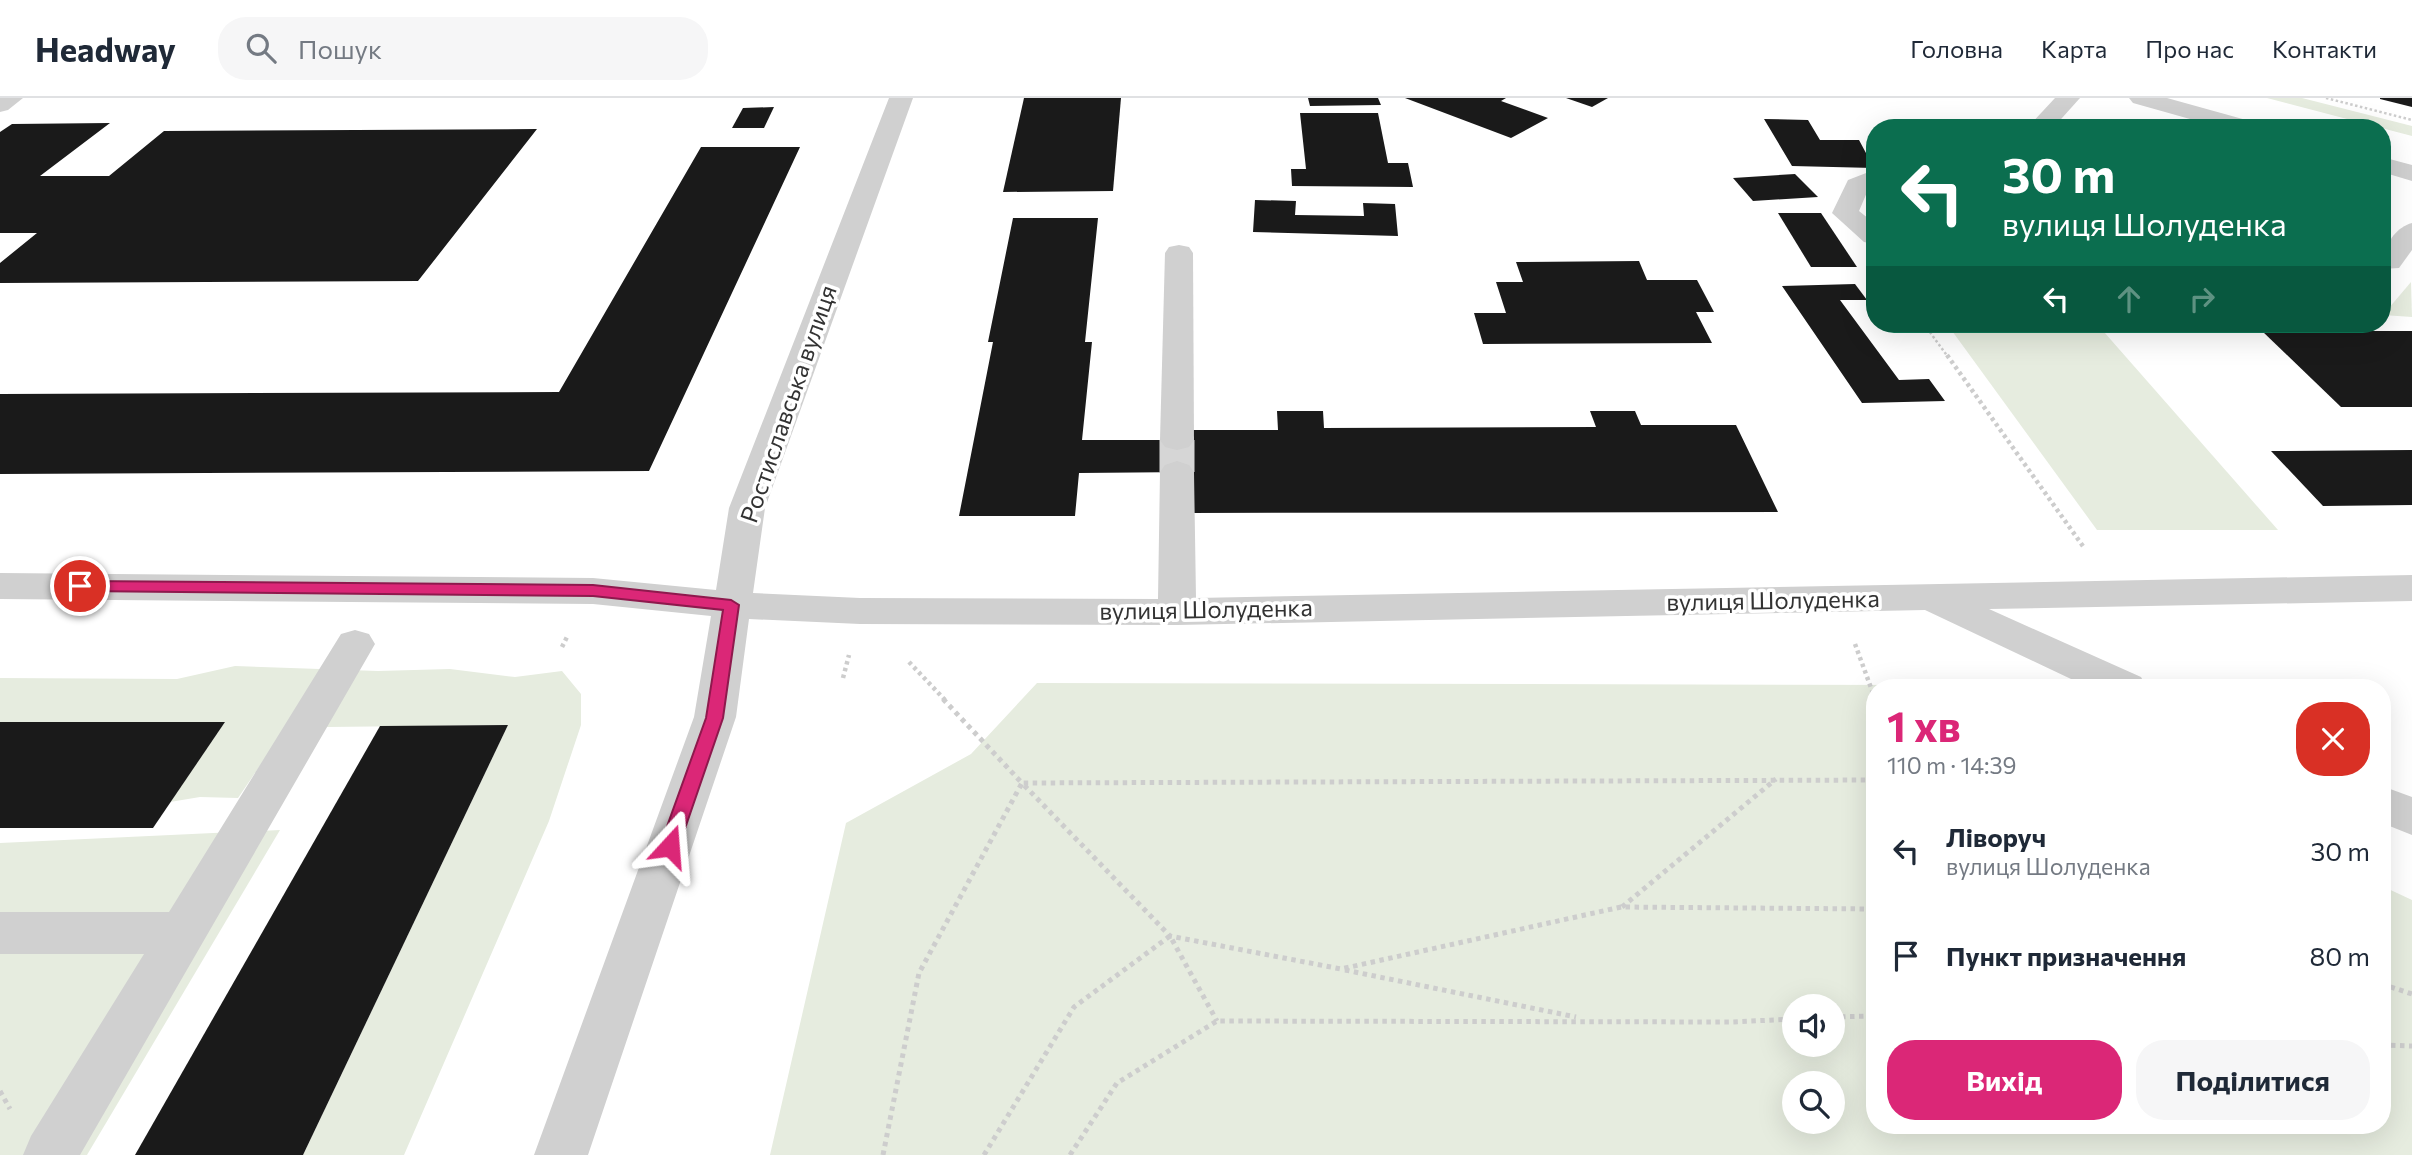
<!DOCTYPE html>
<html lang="uk">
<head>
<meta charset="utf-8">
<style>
  body { margin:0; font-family:Commissioner,sans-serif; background:#f6f6f7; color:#1f2937; height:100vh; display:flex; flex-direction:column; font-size:26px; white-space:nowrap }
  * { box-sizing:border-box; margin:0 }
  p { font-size:23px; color:#747a83 }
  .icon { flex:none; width:38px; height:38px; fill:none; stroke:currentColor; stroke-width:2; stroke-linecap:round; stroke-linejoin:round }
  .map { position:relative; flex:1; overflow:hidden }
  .sheet { position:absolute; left:1866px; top:581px; width:525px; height:455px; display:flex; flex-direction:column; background:#fff; border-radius:28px; box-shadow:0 7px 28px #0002 }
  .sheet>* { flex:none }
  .guide { position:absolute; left:1866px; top:21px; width:525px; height:214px; border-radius:28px; box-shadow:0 7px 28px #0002; background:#0b6e4f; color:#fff; overflow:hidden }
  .fabs { position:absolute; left:1782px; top:896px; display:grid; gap:14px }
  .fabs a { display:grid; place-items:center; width:63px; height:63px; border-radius:50%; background:#fff; box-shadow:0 7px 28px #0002; font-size:35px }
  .pin { position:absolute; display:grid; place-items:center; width:60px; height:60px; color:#fff; margin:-30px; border:4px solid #fff; border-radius:50%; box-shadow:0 2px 7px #0007 }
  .me { position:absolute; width:77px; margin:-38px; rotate:19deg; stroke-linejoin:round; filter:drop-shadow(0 0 5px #0008) }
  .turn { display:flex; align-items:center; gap:24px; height:147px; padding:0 21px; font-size:32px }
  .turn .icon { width:91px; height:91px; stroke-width:2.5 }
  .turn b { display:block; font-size:49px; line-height:60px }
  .lanes { display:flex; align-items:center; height:66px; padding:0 21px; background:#0003; justify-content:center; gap:35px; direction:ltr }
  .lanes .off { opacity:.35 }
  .round { display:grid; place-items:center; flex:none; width:74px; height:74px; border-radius:28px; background:#f6f6f7 }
  .headline { display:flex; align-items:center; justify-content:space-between; height:119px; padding:0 21px }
  h1 { font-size:42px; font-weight:700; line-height:52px; color:#db2777 }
  .action { display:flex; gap:14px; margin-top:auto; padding:14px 21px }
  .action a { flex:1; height:80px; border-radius:28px; background:#db2777; color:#fff; font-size:28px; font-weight:700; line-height:80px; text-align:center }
  .action a+a { background:#f6f6f7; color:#1f2937 }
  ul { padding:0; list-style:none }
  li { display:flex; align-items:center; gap:21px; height:105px; padding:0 21px }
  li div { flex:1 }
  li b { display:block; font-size:26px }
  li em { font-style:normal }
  header { display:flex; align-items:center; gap:42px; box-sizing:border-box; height:98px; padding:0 35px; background:#fff; border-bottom:2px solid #e0e1e3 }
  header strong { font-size:33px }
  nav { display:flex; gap:38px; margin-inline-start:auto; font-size:24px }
  .search { width:490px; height:63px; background:#f6f6f7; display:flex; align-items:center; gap:18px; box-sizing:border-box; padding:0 24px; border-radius:28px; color:#747a83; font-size:26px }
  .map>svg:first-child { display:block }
</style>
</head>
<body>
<header>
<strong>Headway</strong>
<div class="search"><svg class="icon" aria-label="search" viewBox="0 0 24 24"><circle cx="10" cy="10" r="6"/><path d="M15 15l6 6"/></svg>Пошук</div>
<nav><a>Головна</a><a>Карта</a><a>Про нас</a><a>Контакти</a></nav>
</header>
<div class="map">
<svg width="2412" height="1057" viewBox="0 0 2412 1057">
  <rect width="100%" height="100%" fill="#fff"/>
  <g fill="#e6ecdf" fill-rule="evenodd">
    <path d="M2267,0H2302L2412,28V38Z"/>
    <path d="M2411,184L2412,219L2383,217Z"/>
    <path d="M1947,226H2097L2278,432H2097Z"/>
    <path d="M235,568L378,573L450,571L515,579L562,573L581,596V627L549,723L404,1057H303L508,627L327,629L274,647L238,700L200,699L170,704L225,624H0V580L177,581Z"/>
    <path d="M1037,585L1940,587L1945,590H1874V1027H2382V788L2412,802V1057H770L846,725L971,656ZM1832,908V947H1794V908ZM1794,985H1832V1024H1794Z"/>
    <path d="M280,732L87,1057H0V745Z"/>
  </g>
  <g fill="#1a1a1a">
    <path d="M1024,0H1121L1113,93L1003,94Z"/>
    <path d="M1308,0H1378L1381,7L1310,8Z"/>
    <path d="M1405,0H1506L1501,3L1548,20L1511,40Z"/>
    <path d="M1566,0H1608L1592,9Z"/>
    <path d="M2412,0V9L2380,1V0Z"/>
    <path d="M774,9L764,30H732L743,10Z"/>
    <path d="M1300,15H1378L1388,65H1408L1413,89L1292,88L1291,71H1306Z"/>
    <path d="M1764,21L1808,22L1820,42H1859L1874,70L1792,68Z"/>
    <path d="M110,25L40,78H109L164,33L537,31L418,183L0,185V165L37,135H0V34L12,26Z"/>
    <path d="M701,49H800L649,373L0,376V296L559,294Z"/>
    <path d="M1795,76L1818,99L1753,103L1733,80Z"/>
    <path d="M1255,102L1296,103L1295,117L1364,118L1363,105L1395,106L1398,138L1253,134Z"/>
    <path d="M1778,115H1821L1857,169H1811Z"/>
    <path d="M1013,120H1098L1085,244H1092L1082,342H1190L1189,332H1278L1277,313H1323L1324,330L1596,329L1590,313H1635L1641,327H1736L1778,414L1189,415V374L1079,375L1075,418H959L993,244H988Z"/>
    <path d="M1639,163L1647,182H1697L1714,214H1696L1712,245L1483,246L1474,215H1506L1496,184H1523L1516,164Z"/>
    <path d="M1855,186L1867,202H1840L1899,282L1929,281L1945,303L1862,305L1782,188Z"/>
    <path d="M2262,233H2412V309H2341Z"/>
    <path d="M2412,352V407L2323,408L2271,353Z"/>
    <path d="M0,624H225L153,730H0Z"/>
    <path d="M508,627L303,1057H135L380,628Z"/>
  </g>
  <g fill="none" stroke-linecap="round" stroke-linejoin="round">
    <path stroke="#d6d6d6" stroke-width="35" stroke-dasharray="35 18" stroke-linecap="butt" d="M1177,342V374"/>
    <g stroke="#cdcdcd" stroke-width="2.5" stroke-dasharray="2.5 2.5" stroke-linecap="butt">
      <path d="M2326,0L2412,22"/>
      <path d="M1924,226L1948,259"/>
    </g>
    <g stroke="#cdcdcd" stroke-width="4.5" stroke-dasharray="3.5 3.5" stroke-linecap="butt">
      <path d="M1947,257L2085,451"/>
      <path d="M1855,546L1874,598"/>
      <path d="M562,549L568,537"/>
      <path d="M909,564L945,602"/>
      <path d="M843,580L849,557"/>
    </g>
    <g stroke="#cdcdcd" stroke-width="5" stroke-dasharray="4.5 4.5" stroke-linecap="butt">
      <path d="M943,601L1022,685L1874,682"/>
      <path d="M1622,809L1776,681"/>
      <path d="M1345,872L1576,919"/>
      <path d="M2382,886L2412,896"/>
      <path d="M1832,919L1874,918"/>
      <path d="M2382,947L2412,948"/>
      <path d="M0,993L10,1011"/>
      <path d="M883,1057L919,875L1022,685L1170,838L1341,871L1621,809L1874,811"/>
      <path d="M984,1057L1074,909L1170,838L1217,923"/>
      <path d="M1070,1057L1117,985L1217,923L1731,924L1794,921"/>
    </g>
    <g fill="#d0d0d0" fill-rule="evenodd">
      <path d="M0,0H23L8,12L0,14Z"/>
      <path d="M889,0H913L765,410L753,495L860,500L1158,501L1160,374L1165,367L1177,363L1189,367L1194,374L1196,500L2412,477V503L1989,511L2141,579L2147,590H2090L1925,512L1177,527L860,526L749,521L736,619L588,1057H534L694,619L711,518L593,506L0,501V475L593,480L716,492L729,410Z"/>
      <path d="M2055,0H2080L2053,30H2027Z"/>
      <path d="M2129,0H2167L2257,25L2261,30H2222L2133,5Z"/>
      <path d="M2382,59L2412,67V83L2382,74Z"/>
      <path d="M1874,72V89L1868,92L1859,113L1874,125V146L1864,144L1832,115L1848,82Z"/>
      <path d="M2412,125V152L2399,170L2382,171C2382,152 2393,130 2412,125Z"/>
      <path d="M1179,147L1189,149L1193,155L1194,342L1189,349L1177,352L1165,349L1160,342L1165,155L1169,149Z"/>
      <path d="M355,532L369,536L375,546L80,1057H23L31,1038L144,856H0V814H169L341,536Z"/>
      <path d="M2382,688L2412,699V737L2382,725Z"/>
    </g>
  </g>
  <path fill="#db2777" stroke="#8e194d" stroke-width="2" d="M80,483L593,487L731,502L739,507L723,620L679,748L670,756L660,748L706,620L723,512L593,498L80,493L72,488Z"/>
  <g text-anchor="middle" stroke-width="7" stroke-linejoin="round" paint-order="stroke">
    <g font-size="24" fill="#333" stroke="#fff">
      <text transform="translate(789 306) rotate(-71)" y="8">Ростиславська вулиця</text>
      <text transform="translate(1773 503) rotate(-1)" y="8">вулиця Шолуденка</text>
      <text transform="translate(1206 512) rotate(-1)" y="8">вулиця Шолуденка</text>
    </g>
  </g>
</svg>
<div class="fabs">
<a><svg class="icon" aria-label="sound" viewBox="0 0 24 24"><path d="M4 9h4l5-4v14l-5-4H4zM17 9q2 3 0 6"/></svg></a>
<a><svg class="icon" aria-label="search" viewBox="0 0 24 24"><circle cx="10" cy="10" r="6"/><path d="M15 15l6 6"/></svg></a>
</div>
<div class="pin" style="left:80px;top:488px;background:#d93025"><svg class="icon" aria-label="arrive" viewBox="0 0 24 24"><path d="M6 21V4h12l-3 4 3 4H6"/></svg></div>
<svg class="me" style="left:670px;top:748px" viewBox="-20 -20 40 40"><path d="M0-17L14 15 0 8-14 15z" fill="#db2777" stroke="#fff" stroke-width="4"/></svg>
<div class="guide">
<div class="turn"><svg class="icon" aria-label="left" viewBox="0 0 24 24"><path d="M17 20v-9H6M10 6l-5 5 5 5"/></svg><div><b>30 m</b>вулиця Шолуденка</div></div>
<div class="lanes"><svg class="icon" aria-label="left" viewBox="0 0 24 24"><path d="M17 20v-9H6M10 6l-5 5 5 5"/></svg><svg class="icon off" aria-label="ahead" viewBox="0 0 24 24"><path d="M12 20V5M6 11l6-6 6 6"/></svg><svg class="icon off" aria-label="right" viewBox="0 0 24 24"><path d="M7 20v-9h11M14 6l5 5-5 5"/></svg></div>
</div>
<section class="sheet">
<div class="headline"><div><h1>1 хв</h1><p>110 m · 14:39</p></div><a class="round" style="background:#d93025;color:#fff"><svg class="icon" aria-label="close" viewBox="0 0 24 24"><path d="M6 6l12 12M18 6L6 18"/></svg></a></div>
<ul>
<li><svg class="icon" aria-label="left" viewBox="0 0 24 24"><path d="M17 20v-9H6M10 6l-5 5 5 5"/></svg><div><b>Ліворуч</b><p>вулиця Шолуденка</p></div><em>30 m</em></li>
<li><svg class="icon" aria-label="arrive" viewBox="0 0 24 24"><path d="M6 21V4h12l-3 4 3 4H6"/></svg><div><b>Пункт призначення</b></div><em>80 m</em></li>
</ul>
<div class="action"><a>Вихід</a><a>Поділитися</a></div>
</section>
</div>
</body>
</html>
